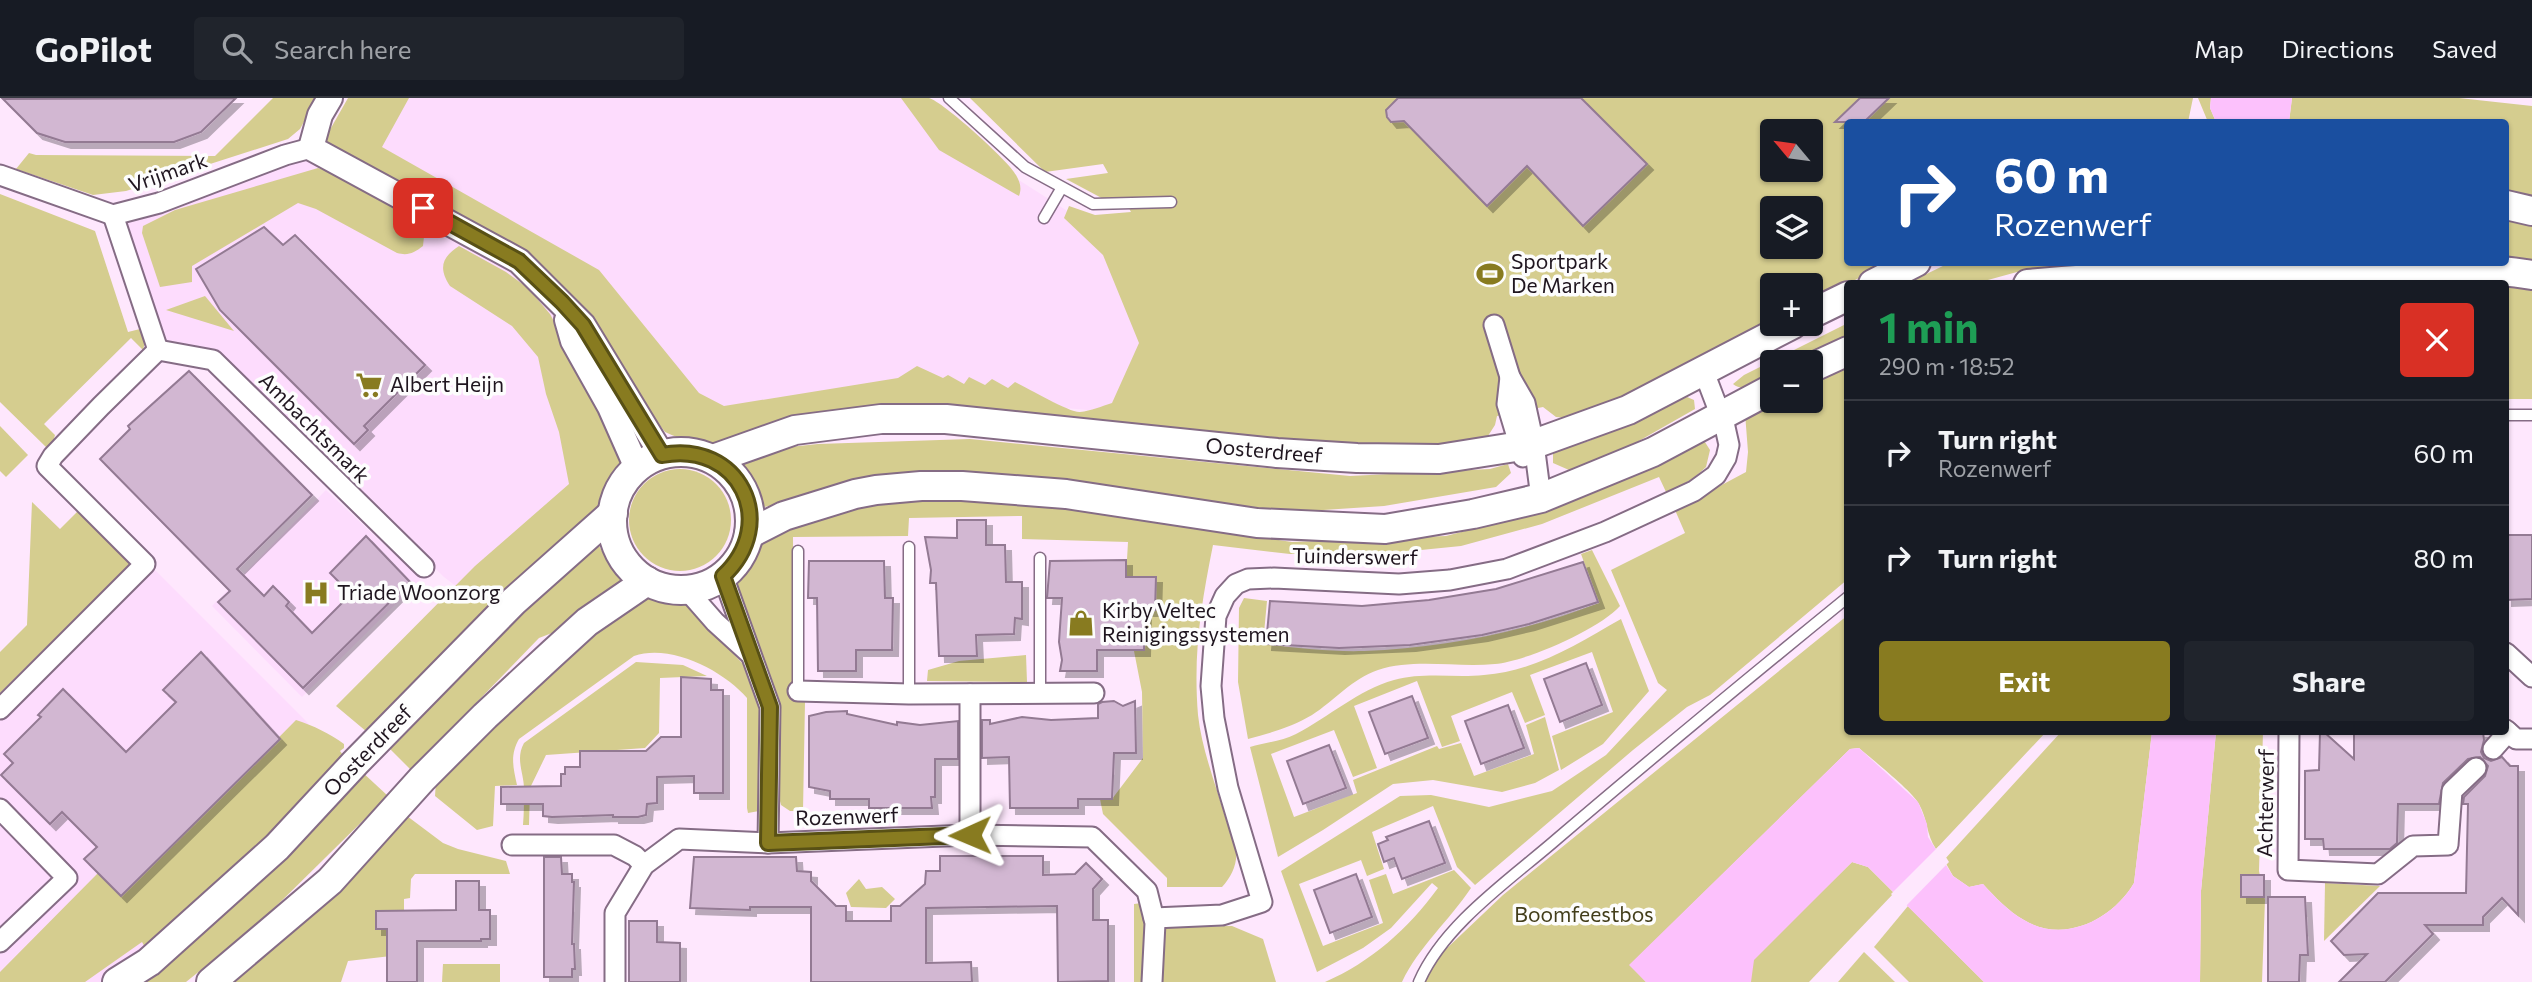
<!DOCTYPE html>
<html lang="en">
<head>
<meta charset="utf-8">
<style>
  body { margin:0; font-family:Commissioner,sans-serif; background:#20242c; color:#f1f3f6; height:100vh; display:flex; flex-direction:column; font-size:26px; white-space:nowrap }
  * { box-sizing:border-box; margin:0 }
  p { font-size:23px; color:#9ea1a6 }
  .icon { flex:none; width:38px; height:38px; fill:none; stroke:currentColor; stroke-width:2; stroke-linecap:round; stroke-linejoin:round }
  .map { position:relative; flex:1; overflow:hidden }
  .panel { position:absolute; left:1844px; top:182px; width:665px; height:455px; display:flex; flex-direction:column; background:#171b24; border-radius:7px; box-shadow:0 2px 5px #0004 }
  .panel>* { flex:none }
  .guide { position:absolute; left:1844px; top:21px; width:665px; height:147px; border-radius:7px; box-shadow:0 2px 5px #0004; background:#1a4fa0; color:#fff; overflow:hidden }
  .needle { width:46px; rotate:299deg }
  .fabs { position:absolute; left:1760px; top:21px; display:grid; gap:14px }
  .fabs a { display:grid; place-items:center; width:63px; height:63px; border-radius:7px; background:#171b24; box-shadow:0 2px 5px #0004; font-size:35px }
  .pin { position:absolute; display:grid; place-items:center; width:60px; height:60px; color:#fff; margin:-30px; border-radius:14px; box-shadow:0 4px 10px #0006 }
  .me { position:absolute; width:77px; margin:-38px; rotate:269deg; stroke-linejoin:round; filter:drop-shadow(0 0 5px #0008) }
  .turn { display:flex; align-items:center; gap:24px; height:147px; padding:0 35px; font-size:32px }
  .turn .icon { width:91px; height:91px; stroke-width:2.5 }
  .turn b { display:block; font-size:49px; line-height:60px }
  .round { display:grid; place-items:center; flex:none; width:74px; height:74px; border-radius:7px; background:#20242c }
  .headline { display:flex; align-items:center; justify-content:space-between; height:119px; padding:0 35px }
  h1 { font-size:42px; font-weight:700; line-height:52px; color:#1e9e55 }
  .action { display:flex; gap:14px; margin-top:auto; padding:14px 35px }
  .action a { flex:1; height:80px; border-radius:7px; background:#887b20; color:#fff; font-size:28px; font-weight:700; line-height:80px; text-align:center }
  .action a+a { background:#20242c; color:#f1f3f6 }
  ul { padding:0; list-style:none }
  li { display:flex; align-items:center; gap:21px; height:105px; padding:0 35px; border-top:2px solid #363941 }
  li div { flex:1 }
  li b { display:block; font-size:26px }
  li em { font-style:normal }
  header { display:flex; align-items:center; gap:42px; box-sizing:border-box; height:98px; padding:0 35px; background:#171b24; border-bottom:2px solid #363941 }
  header strong { font-size:33px }
  nav { display:flex; gap:38px; margin-inline-start:auto; font-size:24px }
  .search { width:490px; height:63px; background:#20242c; display:flex; align-items:center; gap:18px; box-sizing:border-box; padding:0 24px; border-radius:7px; color:#9ea1a6; font-size:26px }
  .map>svg:first-child { display:block }
</style>
</head>
<body>
<header>
<strong>GoPilot</strong>
<div class="search"><svg class="icon" aria-label="search" viewBox="0 0 24 24"><circle cx="10" cy="10" r="6"/><path d="M15 15l6 6"/></svg>Search here</div>
<nav><a>Map</a><a>Directions</a><a>Saved</a></nav>
</header>
<div class="map">
<svg width="2532" height="884" viewBox="0 0 2532 884">
  <defs>
    <filter id="shadow"><feDropShadow dx="6" dy="6" stdDeviation="0" flood-color="#0004"/></filter>
  </defs>
  <rect width="100%" height="100%" fill="#fee7fd"/>
  <g fill="#fddcfd">
    <path d="M360,0H912L967,49L1124,149L1165,271L1145,317L914,297L675,322L566,171L339,44Z"/>
    <path d="M312,50L492,159L548,202L644,345L598,372L474,502L444,479L223,265L167,242L120,119Z"/>
    <path d="M326,392L421,481L302,599L212,508Z"/>
    <path d="M151,468L306,623L363,697L164,884H0V605Z"/>
  </g>
  <g fill="#d5cd8f" fill-rule="evenodd">
    <path d="M273,0H317L300,31L288,41L126,93L93,97L16,71L29,55L36,57L215,58Z"/>
    <path d="M348,0H409L382,49L599,172L699,295L724,308L898,280L917,268L943,280L948,277L964,286L969,279L985,287L992,281L1008,290L1015,284C1028,290 1070,315 1080,314C1091,313 1102,308 1112,305L1139,245L1103,157L1064,120L1069,108L1095,117L1131,114L1125,103L1111,105L1066,81L1108,75L1103,66L1045,74L970,0H2193L2188,24H1848V164L1889,165L1811,204V187H1773V224L1617,304L1567,320L1556,319L1543,309L1497,318L1495,327L1486,341L1468,352L1345,354L1048,319L717,349C700,345 681,342 665,334C620,277 594,214 538,164L323,44ZM1773,33H1811V72H1773ZM1773,110H1811V149H1773Z"/>
    <path d="M901,0C910,0 921,0 929,0C942,3 1010,64 1016,77C1020,84 1022,90 1019,98L939,52Z"/>
    <path d="M2198,0H2211L2210,10L2216,24H2208Z"/>
    <path d="M2292,0H2459L2532,8V103L2506,99V24H2289Z"/>
    <path d="M318,70L336,76L425,129L423,148C414,155 408,158 397,155L316,111L298,105L192,168V184L160,189L142,135L143,128L175,112Z"/>
    <path d="M0,96L95,133L128,234L140,231L145,244L143,252L131,240L44,326L55,337L53,344L47,350L0,304Z"/>
    <path d="M2506,122L2532,127V164L2506,160Z"/>
    <path d="M459,148L506,174L528,190L550,216L583,277L622,361L606,390L598,414L367,634L336,608L475,468L569,386L559,334L546,296L538,259L512,228L450,188C438,170 442,159 459,148Z"/>
    <path d="M1949,165H2111L2017,174L1977,185L1906,186Z"/>
    <path d="M2504,184L2532,189V301H2506V186H2386Z"/>
    <path d="M205,198L234,233L166,212Z"/>
    <path d="M1848,225V239L1798,264H1773V277C1761,283 1745,296 1733,286L1744,277Z"/>
    <path d="M1848,262V481L1710,597L1687,609L1633,652L1475,787L1457,769L1433,708L1372,734L1384,771L1367,778L1361,762L1299,786L1323,848L1383,825L1369,782L1386,776L1393,796L1454,772L1471,790C1449,823 1419,848 1402,884H1325C1371,864 1408,831 1438,790L1432,785L1391,830L1363,850L1317,874L1281,773L1400,698L1431,697L1489,709L1552,693L1606,657L1667,592L1658,585L1611,472L1685,435L1675,412L1746,374L1748,354L1745,315L1773,303H1811V281Z"/>
    <path d="M1687,299L1694,302L1695,311L1630,348L1569,372L1553,365V354L1589,343Z"/>
    <path d="M0,328L28,357L6,379L0,373Z"/>
    <path d="M970,341L1350,378L1490,371L1508,366L1511,375L1496,389L1384,408L1308,413L1254,410L930,376L868,379L827,395L760,410L749,382L738,365L780,350L818,346Z"/>
    <path d="M1703,341L1710,352L1706,369L1695,379L1667,396L1659,379L1542,426L1461,448L1381,456H1290L1213,447C1201,507 1193,555 1198,617C1202,653 1217,690 1227,725C1230,733 1234,742 1236,751C1238,766 1231,779 1222,789H1167V780L1103,716L1100,701H1112L1143,660L1142,594L1134,553L1135,499L1126,479L1128,444L1022,441V418L909,420L908,438L793,439L794,592L805,604L803,713H790L781,707L778,695V609L742,502L731,488L732,478L749,457L756,440L852,408L898,402L945,401L1029,406L1103,414L1131,421L1292,444L1446,438L1538,414Z"/>
    <circle cx="680" cy="422" r="51"/>
    <path d="M32,404L60,431L81,410L133,463L0,595V554L27,527Z"/>
    <path d="M597,444L611,470L623,484L570,528L539,540L411,672L388,649L494,538Z"/>
    <path d="M1592,452L1620,508C1598,532 1527,563 1495,566C1457,570 1415,560 1378,572C1353,580 1334,603 1312,617C1292,629 1270,635 1248,641L1238,584L1239,510L1244,500L1267,503L1263,546C1297,550 1331,554 1364,553C1445,550 1524,534 1599,505L1581,456Z"/>
    <path d="M642,499L688,507L755,579L760,610L759,713L748,715L747,710V600C724,573 671,545 634,558L519,641C510,657 513,669 517,687L495,688L493,728L477,732L435,698L436,683L589,533Z"/>
    <path d="M1848,517V634H2046L1936,751C1926,736 1928,722 1919,706C1912,693 1873,662 1859,650L1850,651L1630,867L1646,884H1419L1425,871L1503,797Z"/>
    <path d="M1621,521L1649,593L1603,646L1561,672L1552,638L1613,614L1592,554L1530,577L1545,617L1525,625L1512,594L1451,618L1460,643L1442,649L1417,583L1354,608L1377,670L1353,679L1334,632L1271,656L1294,719L1357,695L1353,682L1437,648L1439,651L1461,645L1474,678L1534,656L1526,627L1545,619L1559,672L1535,685L1502,694L1433,682L1393,686L1323,732L1278,759L1250,649C1264,645 1282,643 1296,636C1329,619 1358,592 1394,582C1423,574 1455,580 1484,577C1536,573 1577,546 1621,521Z"/>
    <path d="M1026,557L1027,584L927,583L928,572L959,563Z"/>
    <path d="M636,564L683,567L707,578L660,580L659,635L645,650L546,657L530,690L529,727H523C524,715 524,703 524,691C524,675 515,661 524,645Z"/>
    <path d="M296,622C314,628 329,635 344,646V650L340,653L343,657L288,721L146,851L142,844L85,884H0V874L98,775L122,798Z"/>
    <path d="M2061,634H2152L2134,785C2112,822 2064,846 2024,822C2008,813 1995,799 1983,786L1969,789L1953,778L1944,762Z"/>
    <path d="M2216,634H2263L2259,773L2265,802L2262,884H2200L2201,793Z"/>
    <path d="M361,673L388,698L259,825L186,884H144Z"/>
    <path d="M407,718L443,745L458,751L506,763L510,776H415L411,781L410,800L404,801V813H376V830L387,831V842L392,848L391,858L348,863L341,884H223Z"/>
    <path d="M1852,764L1868,769L1894,795L1809,884H1749L1751,863Z"/>
    <path d="M859,781L866,791L882,789L895,801L886,810L851,809L846,795Z"/>
    <path d="M2325,785L2380,788L2324,843Z"/>
    <path d="M1142,805L1145,817L1144,884H1134V806Z"/>
    <path d="M1908,808L1984,884H1909L1874,849Z"/>
    <path d="M1232,828L1263,841L1276,884H1160L1161,829Z"/>
    <path d="M1864,854L1895,884H1838Z"/>
    <path d="M443,866H500V884H442Z"/>
  </g>
  <g fill="#fcc1fc">
    <path d="M2211,0H2292L2289,24H2216L2210,10Z"/>
    <path d="M2152,634H2216L2201,793L2200,884H1984L1868,769L1852,764L1754,862L1751,884H1646L1629,867L1850,651L1859,650L1918,704L1927,726L1928,739L1953,778L1969,789L1983,786C1995,799 2008,813 2024,822C2064,846 2112,822 2134,785Z"/>
  </g>
  <path fill="#fee7fd" d="M1939,748L1949,764L1904,810L1891,796Z"/>
  <g fill="#d2b7d2" stroke="#937a93" stroke-width="2" filter="url(#shadow)">
    <path d="M236,0L201,34L174,44H65L37,35L3,1Z"/>
    <path d="M1398,0H1581L1647,66L1583,128L1527,68L1487,108L1404,23L1391,24L1387,19L1386,12Z"/>
    <path d="M1860,0H1889L1864,24H1835Z"/>
    <path d="M264,129L283,147L295,137L425,267L364,328L368,332L354,346L220,212L196,171Z"/>
    <path d="M189,273L312,397L237,471L264,498L273,488L289,504L286,508L312,535L351,496L330,475L366,438L410,484L303,590L218,504L230,493L100,361L130,331L128,328Z"/>
    <path d="M957,422H986V447H1005L1006,484H1022V521L1015,520L1014,536L976,537L977,558H939L936,485H930L931,472L925,439L957,440Z"/>
    <path d="M2506,437H2532V501L2506,502Z"/>
    <path d="M1126,462V479H1156L1155,512H1145L1144,552H1097V573H1060L1062,562L1059,544L1062,500H1047L1050,463Z"/>
    <path d="M809,463H884L885,500H893L892,552H856V573H818L817,500H808Z"/>
    <path d="M1583,464L1598,504L1529,526L1482,537L1410,547L1339,550L1266,546L1270,503L1362,508L1429,502L1496,491Z"/>
    <path d="M201,554L280,641L121,798L84,761L97,749L62,714L50,726L1,677L13,665L4,656L41,619L38,617L63,591L126,654L176,604L163,592Z"/>
    <path d="M1586,565L1602,607L1560,624L1544,581Z"/>
    <path d="M681,579L711,581V592H723V695H694V678L657,679V705L647,706L646,717L638,719H613V717L552,719L543,718V706H501V689L561,688V676H565V669H580V653H646L661,639H681Z"/>
    <path d="M1412,598L1428,640L1385,656L1369,614Z"/>
    <path d="M1114,603L1123,608L1135,603L1136,655H1114L1112,701H1078V710H1010L1009,659L982,660V622H990V626L1022,619L1051,622L1098,620V606L1102,604Z"/>
    <path d="M1508,607L1524,650L1481,666L1465,623Z"/>
    <path d="M847,613V616L897,627V624L920,627L958,623V661H935V699H931L932,710H869V701H830V693L809,689V618L826,614Z"/>
    <path d="M2320,634H2324L2354,661V634H2483L2484,642L2481,654L2484,660L2491,663L2502,659L2510,668H2518V817L2502,800L2483,819V827H2425L2433,836L2385,884H2339L2367,856L2344,857L2331,843L2378,795H2466L2468,706H2463L2464,699L2485,678L2488,668L2480,659L2468,661L2443,685L2439,706H2398L2397,745L2390,751H2324L2323,741H2305V673L2319,672Z"/>
    <path d="M1329,647L1346,690L1303,706L1287,663Z"/>
    <path d="M1429,723L1445,765L1402,781L1394,760L1384,764L1378,746L1388,742L1386,739Z"/>
    <path d="M940,758H1043V777L1075,776L1086,765L1102,781L1093,791V822H1108V883L1058,884L1057,808L926,810V865L971,864L972,884H811V809H750V812L690,810L694,759H796L797,773L811,774V783L836,808H846V823H891V808H900L925,786L926,773H940Z"/>
    <path d="M544,759H561L562,776H572V784H574L572,846H574L575,871H572V879H544Z"/>
    <path d="M1356,776L1372,819L1330,835L1314,792Z"/>
    <rect x="2241" y="777" width="23" height="22"/>
    <path d="M456,783H479V812H490V841H481V843H417V884H387V831H376V813L456,812Z"/>
    <path d="M2268,799H2305L2308,857H2300L2299,884H2268Z"/>
    <path d="M629,823H657V844L680,845V884H629Z"/>
  </g>
  <g fill="none" stroke-linecap="round" stroke-linejoin="round">
    <g stroke="#856c85" stroke-width="13">
      <g id="service">
        <path d="M949,0L1025,69L1093,106L1171,104"/>
        <path d="M1044,120L1061,91"/>
        <path d="M2506,317H2532"/>
        <path d="M798,593V453"/>
        <path d="M1040,595V460"/>
        <path d="M909,596V449"/>
        <path d="M1419,884C1444,826 1511,781 1558,740C1654,658 1751,578 1848,499"/>
      </g>
    </g>
    <g stroke="#856c85" stroke-width="23">
      <g id="minor">
        <path d="M0,77L113,117L159,105L285,57L311,50"/>
        <path d="M1494,227L1510,279L1525,305L1534,346L1541,400"/>
        <path d="M158,252L213,262L424,469"/>
        <path d="M1510,279L1507,306L1523,359"/>
        <path d="M723,478L770,609L768,745"/>
        <path d="M687,492L715,524L749,555"/>
        <path d="M2506,555L2532,579"/>
        <path d="M798,593L909,596L1094,595"/>
        <path d="M0,611L145,466L47,368L53,358L101,308L158,252L113,117"/>
        <path d="M2506,632L2516,641H2532"/>
        <path d="M2289,634L2288,772L2378,776L2413,748L2448,747L2452,693L2476,670"/>
        <path d="M2493,651L2508,634"/>
        <path d="M0,711L67,780L0,844"/>
        <path d="M970,737V596"/>
        <path d="M512,747H614L635,758L644,767"/>
        <path d="M1154,820L1222,817L1262,804L1228,690L1214,620L1211,588L1216,518L1225,498L1236,486L1248,481L1274,480L1399,486L1450,482L1507,471L1605,434L1694,393L1716,377L1726,360L1729,347L1725,329L1704,274"/>
        <path d="M615,884V815L644,767L679,741L768,745L970,737L1092,739L1147,793L1155,825L1152,884"/>
      </g>
    </g>
    <g stroke="#856c85" stroke-width="28">
      <g id="tertiary">
        <path d="M330,0L320,17L311,50L519,163L583,227L662,357"/>
        <path d="M567,222L573,243L610,309L637,370"/>
      </g>
    </g>
    <g stroke="#856c85" stroke-width="32">
      <g id="secondary">
        <path d="M2506,107L2532,113"/>
        <path d="M1873,186L1916,164"/>
        <path d="M2028,186C2132,175 2236,177 2341,175C2404,174 2469,166 2532,177"/>
        <path d="M1811,216L1848,198"/>
        <path d="M1811,270L1848,253"/>
        <circle cx="681" cy="423" r="69"/>
        <path d="M713,361L795,332L881,321H946L1277,355L1357,360L1439,361L1534,346L1628,312L1793,226"/>
        <path d="M749,436L784,418L855,396L876,392L921,388H962L1066,396L1257,425L1385,431L1473,416L1541,400L1653,354L1773,290"/>
        <path d="M117,884L149,864L277,749L355,665L514,503L613,415"/>
        <path d="M211,884L330,783L422,681L485,618L553,555L587,524L647,483"/>
      </g>
    </g>
    <use href="#service" stroke="#fff" stroke-width="10"/>
    <use href="#minor" stroke="#fff" stroke-width="19"/>
    <use href="#tertiary" stroke="#fff" stroke-width="24"/>
    <use href="#secondary" stroke="#fff" stroke-width="28"/>
  </g>
  <g fill="none" stroke-linecap="round" stroke-linejoin="round">
    <g stroke="#585015" stroke-width="18">
      <path id="route" d="M423,110L519,163L562,204L583,227L662,357C739,342 780,425 723,478L770,609L768,745L970,737"/>
    </g>
    <use href="#route" stroke="#887b20" stroke-width="12"/>
  </g>
  <defs>
    <g id="stadium-bare" transform="scale(2.1)"><path d="M0-5a6.5 5 0 1 0 0 10a6.5 5 0 1 0 0-10ZM-3.5-1.8h7v3.6h-7Z" fill="#887b20" stroke="#fdfdfd" stroke-width="2.5" paint-order="stroke"/></g>
    <g id="supermarket-bare" transform="scale(2.1)"><path d="M-6-5.5h2.5l.6 2H6L4.5 2H-2.5L-4.4-4H-6ZM-1.5 3.2a1.3 1.3 0 1 0 .1 0ZM3 3.2a1.3 1.3 0 1 0 .1 0Z" fill="#887b20" stroke="#fdfdfd" stroke-width="2.5" paint-order="stroke"/></g>
    <g id="hospital-bare" transform="scale(2.1)"><path d="M-5-5h3v3.5h4V-5h3V5h-3V1.5h-4V5h-3Z" fill="#887b20" stroke="#fdfdfd" stroke-width="2.5" paint-order="stroke"/></g>
    <g id="shop-bare" transform="scale(2.1)"><path d="M-5-2.5h2.3a2.7 3.5 0 0 1 5.4 0H5L5.5 6h-11ZM-1.5-2.5h3a1.5 2.3 0 0 0-3 0Z" fill="#887b20" stroke="#fdfdfd" stroke-width="2.5" paint-order="stroke"/></g>
  </defs>
  <g fill-rule="evenodd">
    <use href="#stadium-bare" x="1490" y="176"/>
    <use href="#supermarket-bare" x="369" y="287"/>
    <use href="#hospital-bare" x="316" y="495"/>
    <use href="#shop-bare" x="1081" y="525"/>
  </g>
  <g text-anchor="middle" stroke-width="7" stroke-linejoin="round" paint-order="stroke">
    <g font-size="21" fill="#1f151f" stroke="#fdfdfd">
      <text transform="translate(168 75) rotate(-19)" y="7">Vrijmark</text>
      <text transform="translate(314 330) rotate(45)" y="7">Ambachtsmark</text>
      <text transform="translate(1264 353) rotate(5)" y="7">Oosterdreef</text>
      <text transform="translate(1355 459) rotate(1)" y="7">Tuinderswerf</text>
      <text transform="translate(368 653) rotate(-46)" y="7">Oosterdreef</text>
      <text transform="translate(2266 705) rotate(-89)" y="7">Achterwerf</text>
      <text transform="translate(847 719) rotate(-2)" y="7">Rozenwerf</text>
    </g>
    <g font-size="21" fill="#1f151f" stroke="#fdfdfd" text-anchor="start">
      <text x="1511" y="171">Sportpark<tspan x="1511" dy="24">De Marken</tspan></text>
      <text x="390" y="294">Albert Heijn</text>
      <text x="337" y="502">Triade Woonzorg</text>
      <text x="1102" y="520">Kirby Veltec<tspan x="1102" dy="24">Reinigingssystemen</tspan></text>
    </g>
    <g font-size="21" fill="#433e1b" stroke="#fdfdfd">
      <text x="1584" y="824">Boomfeestbos</text>
    </g>
  </g>
</svg>
<div class="fabs">
<a><svg class="needle" viewBox="-14 -14 28 28"><path d="M0-13l5 13h-10z" fill="#e53935"/><path d="M0 13l5-13h-10z" fill="#9ea1a6"/></svg></a>
<a><svg class="icon" aria-label="layers" viewBox="0 0 24 24"><path d="M12 4l9 5-9 5-9-5zM3 14l9 5 9-5"/></svg></a>
<a>+</a>
<a>−</a>
</div>
<div class="pin" style="left:423px;top:110px;background:#d93025"><svg class="icon" aria-label="arrive" viewBox="0 0 24 24"><path d="M6 21V4h12l-3 4 3 4H6"/></svg></div>
<svg class="me" style="left:970px;top:737px" viewBox="-20 -20 40 40"><path d="M0-17L14 15 0 8-14 15z" fill="#887b20" stroke="#fff" stroke-width="4"/></svg>
<div class="guide">
<div class="turn"><svg class="icon" aria-label="right" viewBox="0 0 24 24"><path d="M7 20v-9h11M14 6l5 5-5 5"/></svg><div><b>60 m</b>Rozenwerf</div></div>
</div>
<section class="panel">
<div class="headline"><div><h1>1 min</h1><p>290 m · 18:52</p></div><a class="round" style="background:#d93025;color:#fff"><svg class="icon" aria-label="close" viewBox="0 0 24 24"><path d="M6 6l12 12M18 6L6 18"/></svg></a></div>
<ul>
<li><svg class="icon" aria-label="right" viewBox="0 0 24 24"><path d="M7 20v-9h11M14 6l5 5-5 5"/></svg><div><b>Turn right</b><p>Rozenwerf</p></div><em>60 m</em></li>
<li><svg class="icon" aria-label="right" viewBox="0 0 24 24"><path d="M7 20v-9h11M14 6l5 5-5 5"/></svg><div><b>Turn right</b></div><em>80 m</em></li>
</ul>
<div class="action"><a>Exit</a><a>Share</a></div>
</section>
</div>
</body>
</html>
